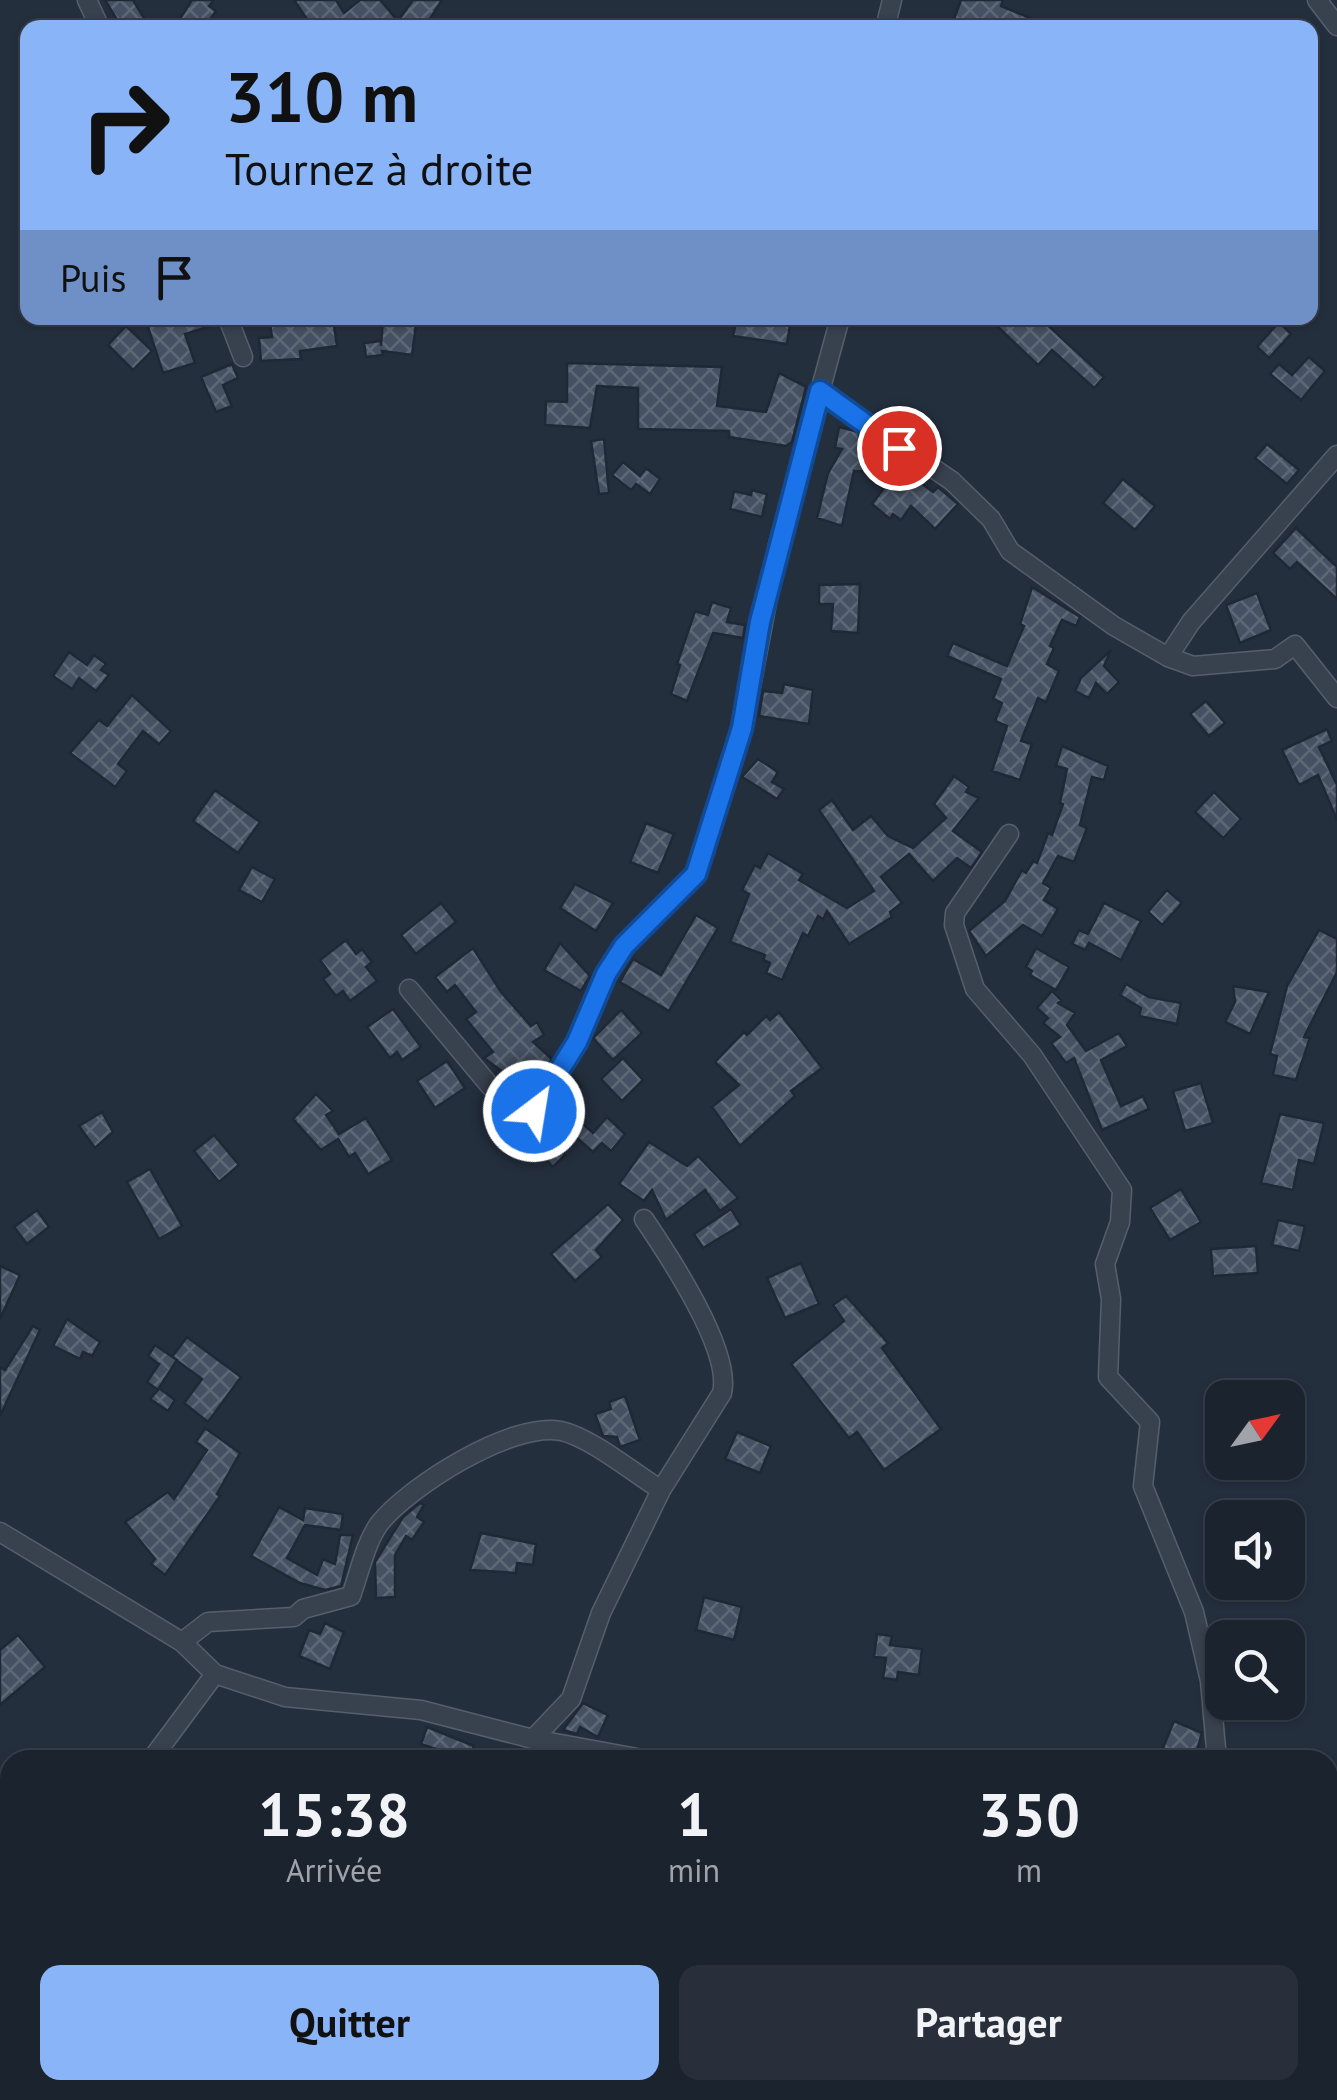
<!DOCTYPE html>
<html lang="fr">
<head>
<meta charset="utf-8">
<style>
  body { margin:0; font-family:"PT Sans",sans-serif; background:#282f3a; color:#f1f3f6; height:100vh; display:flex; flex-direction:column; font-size:38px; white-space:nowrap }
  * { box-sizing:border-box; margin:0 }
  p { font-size:32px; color:#a0a4aa }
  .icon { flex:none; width:55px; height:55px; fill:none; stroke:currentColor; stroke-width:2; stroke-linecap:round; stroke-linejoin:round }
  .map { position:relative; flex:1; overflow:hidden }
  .side { position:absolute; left:0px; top:1750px; width:1338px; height:350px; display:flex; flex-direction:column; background:#1b232e; border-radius:30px 30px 0 0; box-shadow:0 2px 8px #0004,0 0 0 2px #39404a }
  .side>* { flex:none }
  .top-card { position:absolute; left:20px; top:20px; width:1298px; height:305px; border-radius:20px; box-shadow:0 2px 8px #0004,0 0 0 2px #39404a; background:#8ab4f8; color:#111; overflow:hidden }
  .needle { width:65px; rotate:57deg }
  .fabs { position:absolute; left:1205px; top:1380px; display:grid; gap:20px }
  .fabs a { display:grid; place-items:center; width:100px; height:100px; border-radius:20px; background:#1b232e; box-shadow:0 2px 8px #0004,0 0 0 2px #39404a; font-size:50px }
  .pin { position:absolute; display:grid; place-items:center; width:85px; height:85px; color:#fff; margin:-42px; border:5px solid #fff; border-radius:50%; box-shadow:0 2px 10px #0007 }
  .me { position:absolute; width:110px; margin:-55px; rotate:31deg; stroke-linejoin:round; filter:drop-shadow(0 0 8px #0008) }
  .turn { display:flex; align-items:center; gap:35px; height:210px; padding:0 40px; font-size:45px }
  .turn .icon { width:130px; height:130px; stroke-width:2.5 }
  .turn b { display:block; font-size:70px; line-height:85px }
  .then { display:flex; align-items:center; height:95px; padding:0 40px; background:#0003; gap:20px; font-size:38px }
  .eta { display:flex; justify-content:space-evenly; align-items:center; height:170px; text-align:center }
  .eta b { font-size:60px; font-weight:600; line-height:70px }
  .cta { display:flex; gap:20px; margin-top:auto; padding:20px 40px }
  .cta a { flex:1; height:115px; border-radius:20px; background:#8ab4f8; color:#111; font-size:40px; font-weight:600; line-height:115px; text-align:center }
  .cta a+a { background:#282f3a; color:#f1f3f6 }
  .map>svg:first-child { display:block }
</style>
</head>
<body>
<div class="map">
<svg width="1337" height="2100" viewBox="0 0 1337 2100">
  <defs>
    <pattern id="building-cross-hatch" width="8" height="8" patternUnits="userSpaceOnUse" patternTransform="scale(2.5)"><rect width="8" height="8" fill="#455162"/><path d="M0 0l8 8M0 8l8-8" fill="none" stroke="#5d6877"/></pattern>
  </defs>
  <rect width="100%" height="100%" fill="#242f3e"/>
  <g fill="url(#building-cross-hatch)" stroke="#1f2835" stroke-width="2.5">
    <path d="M105,0H133L150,28H122Z"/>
    <path d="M192,0H214L209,6L216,11L204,28H174Z"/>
    <path d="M294,0H336L344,13L360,0H380L398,21L413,0H442L424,28H313Z"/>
    <path d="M961,0H1003L1001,6L1054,28H963L965,23L954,19Z"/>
    <path d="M145,318H216L217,324L185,334L195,363L163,373Z"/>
    <path d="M269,318H333L337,346L300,351L301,359L261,361L259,338L272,337Z"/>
    <path d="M383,318H417L412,355L382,351L383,355L366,357L364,343L381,341V346Z"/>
    <path d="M737,318L790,325L787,344L733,336Z"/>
    <path d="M1007,318H1040L1104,377L1094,388L1052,350L1038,365L998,327Z"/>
    <path d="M1279,322L1291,334L1269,358L1257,347Z"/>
    <path d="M126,326L152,351L133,370L108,345Z"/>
    <path d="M1309,357L1325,371L1301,400L1270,374L1279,364L1292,375Z"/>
    <path d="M567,363L722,367L717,406L766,412L779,373L806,387L792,442L786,446L729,437V431L638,429V388L597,386L590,428L545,425L546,401L567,402Z"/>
    <path d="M232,364L238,378L223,385L232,406L216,412L201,377Z"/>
    <path d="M839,427L859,432V441H872L878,453V472L854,471L842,526L817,518L828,473L842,449L835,448Z"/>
    <path d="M604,439L609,493L599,494L591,441Z"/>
    <path d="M1267,444L1299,470L1287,484L1255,458Z"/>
    <path d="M623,462L640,476L646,468L660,479L650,494L636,484L631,490L612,475Z"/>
    <path d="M900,467L933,492L938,487L958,504L935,529L911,506L901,520L893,514L890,519L872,504Z"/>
    <path d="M1123,479L1155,506L1135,530L1103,503Z"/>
    <path d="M752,490L767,494L762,517L730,509L734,491L751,495Z"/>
    <path d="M1296,528L1337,567V599L1297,562L1290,569L1273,553Z"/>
    <path d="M860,584L858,633L831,631L833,604H819V585Z"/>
    <path d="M1032,587L1080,617L1076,626L1062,620L1050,646L1054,648L1047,664L1059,671L1046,702L1038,698L1021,741L1032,744L1020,780L992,771L1007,726L995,721L1002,703L993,699L1001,679L947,656L953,643L1007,666L1024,626L1020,624Z"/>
    <path d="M1257,593L1271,630L1240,643L1226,605Z"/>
    <path d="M712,602L731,608L727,622L745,625L743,638L713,633L687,701L671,694L680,665L677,664L695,611L708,615Z"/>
    <path d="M1111,650L1104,666L1119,682L1107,694L1096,683L1089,698L1075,691L1081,678Z"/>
    <path d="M69,652L87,665L94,655L106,664L101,670L109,675L96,691L79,678L72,689L53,676Z"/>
    <path d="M784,684L813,690L809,724L759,716L763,691L782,693Z"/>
    <path d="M132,695L171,731L159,744L143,731L118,764L127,771L115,787L70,753L99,720L107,726Z"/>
    <path d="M1206,701L1225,723L1209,736L1190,714Z"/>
    <path d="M1327,729L1332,741L1319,747L1337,785V820L1318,775L1299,785L1282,750Z"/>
    <path d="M1062,746L1108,766L1104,780L1092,777L1080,825L1087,828L1074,862L1058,856L1043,883L1051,888L1044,900L1058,909L1042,936L1023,925L986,956L969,931L1005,901L1022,870L1026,873L1033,861L1037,863L1048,833L1052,835L1063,804L1060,803L1067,769L1056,766Z"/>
    <path d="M758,759L778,772L772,782L784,789L777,799L742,777Z"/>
    <path d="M954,776L969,787L966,792L979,798L953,831L982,852L971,868L957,858L933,881L909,854L881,877L902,903L890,912L892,917L849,944L827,911L823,919L818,916L808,936L803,933L782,980L766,973L770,963L763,960L765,955L730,942L749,894L742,890L755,865L760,868L768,853L803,874L799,880L847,908L874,891L819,810L832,800L853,830L871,816L888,836L913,848L946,818L934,804Z"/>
    <path d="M215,790L260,822L238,853L193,821Z"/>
    <path d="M1214,792L1241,819L1223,838L1195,812Z"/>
    <path d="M646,823L674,834L658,873L630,862Z"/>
    <path d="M252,867L275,879L262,902L239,890Z"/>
    <path d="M575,884L613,903L596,931L560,908Z"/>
    <path d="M1167,890L1182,903L1162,925L1148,912Z"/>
    <path d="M441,903L456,922L416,954L401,935Z"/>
    <path d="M1104,903L1141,921L1121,960L1089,943L1085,950L1072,944L1079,930L1088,934Z"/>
    <path d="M696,915L718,928L669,1011L620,982L633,959L661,975Z"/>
    <path d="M1319,930L1337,939V972L1304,1037L1310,1038L1296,1080L1273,1075L1277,1056L1270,1054L1287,986Z"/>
    <path d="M346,940L356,954L362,949L372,962L366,967L377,981L350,1001L343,991L336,996L323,979L330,974L320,960Z"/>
    <path d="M560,943L590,976L581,991L544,970Z"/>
    <path d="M473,948L501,992L531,1026L537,1022L544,1035L533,1042L552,1059L537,1082L526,1072L517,1078L512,1072L507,1075L484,1058L493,1052L466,1019L476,1012L455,985L447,992L435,977Z"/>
    <path d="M1036,948L1069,967L1056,990L1030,975L1032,971L1026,967Z"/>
    <path d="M1126,984L1149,997L1181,1003L1177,1024L1139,1016L1141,1008L1120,995Z"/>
    <path d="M1233,986L1269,992L1250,1034L1225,1022L1235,1002Z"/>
    <path d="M1052,991L1061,1000L1058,1003L1075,1013L1067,1025L1086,1051L1119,1033L1127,1046L1101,1060L1121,1106L1143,1096L1149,1109L1102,1130L1074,1058L1066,1063L1051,1043L1060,1037L1043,1023L1048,1018L1037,1008Z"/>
    <path d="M393,1009L421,1047L402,1060L397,1052L390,1058L367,1027Z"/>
    <path d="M621,1010L642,1033L613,1060L593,1038Z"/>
    <path d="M779,1012L822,1068L791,1091L795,1096L740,1146L712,1107L739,1085L715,1062L744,1032L747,1035L766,1016L770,1020Z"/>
    <path d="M623,1058L643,1080L622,1101L601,1079Z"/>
    <path d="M447,1061L465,1088L435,1108L417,1081Z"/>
    <path d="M571,1075L581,1086L543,1125L565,1137L557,1146L565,1155L553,1167L523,1134L487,1117L494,1103L528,1122H539Z"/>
    <path d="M1201,1083L1213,1123L1185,1131L1173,1091Z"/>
    <path d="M316,1094L333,1111L326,1115L339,1134L366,1118L392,1160L368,1174L355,1153L349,1157L338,1139L321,1150L293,1119Z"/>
    <path d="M102,1112L113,1132L95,1148L79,1126Z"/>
    <path d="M1280,1114L1324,1123L1314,1164L1299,1160L1293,1190L1261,1183Z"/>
    <path d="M607,1117L625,1134L611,1151L602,1143L593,1152L575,1136L583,1124L593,1133Z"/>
    <path d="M214,1135L239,1165L219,1182L194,1151Z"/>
    <path d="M649,1142L687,1166L698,1156L738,1198L720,1211L705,1190L666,1220L652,1190L644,1201L619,1184Z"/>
    <path d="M150,1169L182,1226L159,1239L127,1182Z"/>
    <path d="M1181,1189L1201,1222L1170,1240L1150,1208Z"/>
    <path d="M608,1204L623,1220L596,1250L602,1257L575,1281L551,1254Z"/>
    <path d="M731,1209L741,1225L703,1248L694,1234Z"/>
    <path d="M37,1210L49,1227L27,1244L14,1227Z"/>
    <path d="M1278,1220L1305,1226L1299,1251L1272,1245Z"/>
    <path d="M1256,1246L1258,1273L1213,1276L1211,1249Z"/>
    <path d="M801,1263L819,1304L785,1318L767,1278Z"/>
    <path d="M0,1266L20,1275L0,1319Z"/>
    <path d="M846,1296L888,1343L882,1348L941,1429L884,1470L857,1432L849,1438L791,1364L844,1321L833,1305Z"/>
    <path d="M67,1319L100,1342L92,1356L83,1352L80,1359L53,1346Z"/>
    <path d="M33,1326L40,1330L0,1416V1367L5,1370Z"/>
    <path d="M187,1337L241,1377L208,1422L184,1403L202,1379L172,1357Z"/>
    <path d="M155,1345L177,1360L159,1388L175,1400L168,1411L150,1399L158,1390L147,1382L159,1364L148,1356Z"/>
    <path d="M625,1396L640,1440L620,1447L617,1437L603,1436L595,1414L611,1409L609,1402Z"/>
    <path d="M205,1428L240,1453L217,1494L220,1496L165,1575L151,1564L155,1559L125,1522L168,1492L174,1499L207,1450L196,1442Z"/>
    <path d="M737,1432L771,1446L760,1473L725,1459Z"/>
    <path d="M420,1503L424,1505L417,1517L424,1522L412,1540L406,1536L395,1555V1597L376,1598L375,1562L403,1517Z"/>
    <path d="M279,1507L303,1520L305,1508L343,1514L341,1530L305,1525L287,1558L317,1575L323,1559L335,1564L340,1535H353L341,1586L325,1590L300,1583L251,1556Z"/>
    <path d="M481,1533L536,1544L533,1565L517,1563L516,1573L470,1570Z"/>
    <path d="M704,1597L742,1607L734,1640L696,1630Z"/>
    <path d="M325,1623L344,1632L330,1669L299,1656L309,1630L320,1634Z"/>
    <path d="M877,1634L892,1636L890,1645L922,1649L919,1675L898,1672L897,1680L883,1678L886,1658L874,1657Z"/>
    <path d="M18,1635L45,1667L0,1705V1650Z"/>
    <path d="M583,1703L608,1715L598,1737L580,1727L577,1734L563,1730Z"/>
    <path d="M1174,1721L1202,1733L1194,1760H1158Z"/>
    <path d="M427,1727L474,1746L468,1760L421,1744Z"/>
  </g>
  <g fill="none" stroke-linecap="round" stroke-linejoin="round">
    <g stroke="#565f6c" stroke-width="21">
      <g id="minor">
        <path d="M87,0L100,28"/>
        <path d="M1317,0L1337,26"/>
        <path d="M885,28L892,0"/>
        <path d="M228,318L243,357"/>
        <path d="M820,391L952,481L991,519L1010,551L1114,626L1168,657L1193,666L1275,659L1295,645L1337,698"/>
        <path d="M1168,657L1191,622L1337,455"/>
        <path d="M1009,834L955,913L954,925L975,989L1032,1055L1122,1190L1120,1222L1105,1264L1111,1299L1108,1377L1150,1422L1143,1486L1194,1612L1210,1681L1217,1760"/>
        <path d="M409,989L490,1086L534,1111L577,1042L606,975L625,947L696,874L743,728L778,545L840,318"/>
        <path d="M0,1532L182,1642L215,1674L285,1697L421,1710L533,1739L648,1760"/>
        <path d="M182,1642L208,1622L294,1617L303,1609L351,1596C359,1574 365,1544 379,1524C408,1487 512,1421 561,1431C590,1437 635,1474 661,1490"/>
        <path d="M533,1739L571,1699L601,1613L661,1490L722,1393C732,1351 669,1256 644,1219"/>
        <path d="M151,1760L215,1674"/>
        <path d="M0,1944L10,1936"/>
        <path d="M1275,2090L1276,2100"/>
        <path d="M397,2100L401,2093"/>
      </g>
    </g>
    <use href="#minor" stroke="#38414e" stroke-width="18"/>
  </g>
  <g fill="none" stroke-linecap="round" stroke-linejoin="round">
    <g stroke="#114b97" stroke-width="25">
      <path id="route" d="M534,1111L577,1042L606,974L624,946L696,874L742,728L760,622L820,391L899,448"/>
    </g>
    <use href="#route" stroke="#1a73e8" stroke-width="18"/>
  </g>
</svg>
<div class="fabs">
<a><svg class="needle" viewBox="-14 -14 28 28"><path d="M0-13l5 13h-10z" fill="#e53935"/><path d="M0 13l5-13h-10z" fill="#a0a4aa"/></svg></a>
<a><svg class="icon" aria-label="sound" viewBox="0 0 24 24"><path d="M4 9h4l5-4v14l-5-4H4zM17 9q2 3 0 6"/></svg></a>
<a><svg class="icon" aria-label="search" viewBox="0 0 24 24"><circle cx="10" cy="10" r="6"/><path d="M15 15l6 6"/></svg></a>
</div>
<div class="pin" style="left:899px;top:448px;background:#d93025"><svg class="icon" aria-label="arrive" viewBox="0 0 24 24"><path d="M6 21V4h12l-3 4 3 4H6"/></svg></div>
<svg class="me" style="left:534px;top:1111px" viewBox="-20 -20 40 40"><circle r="17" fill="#1a73e8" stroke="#fff" stroke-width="3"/><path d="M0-11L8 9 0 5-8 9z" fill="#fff"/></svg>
<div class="top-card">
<div class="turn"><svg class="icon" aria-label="right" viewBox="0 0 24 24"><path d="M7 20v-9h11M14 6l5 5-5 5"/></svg><div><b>310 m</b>Tournez à droite</div></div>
<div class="then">Puis<svg class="icon" aria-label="arrive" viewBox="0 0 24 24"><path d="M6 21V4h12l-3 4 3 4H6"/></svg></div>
</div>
<section class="side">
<div class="eta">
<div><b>15:38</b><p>Arrivée</p></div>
<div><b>1</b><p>min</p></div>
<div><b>350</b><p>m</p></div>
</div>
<div class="cta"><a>Quitter</a><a>Partager</a></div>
</section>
</div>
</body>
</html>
